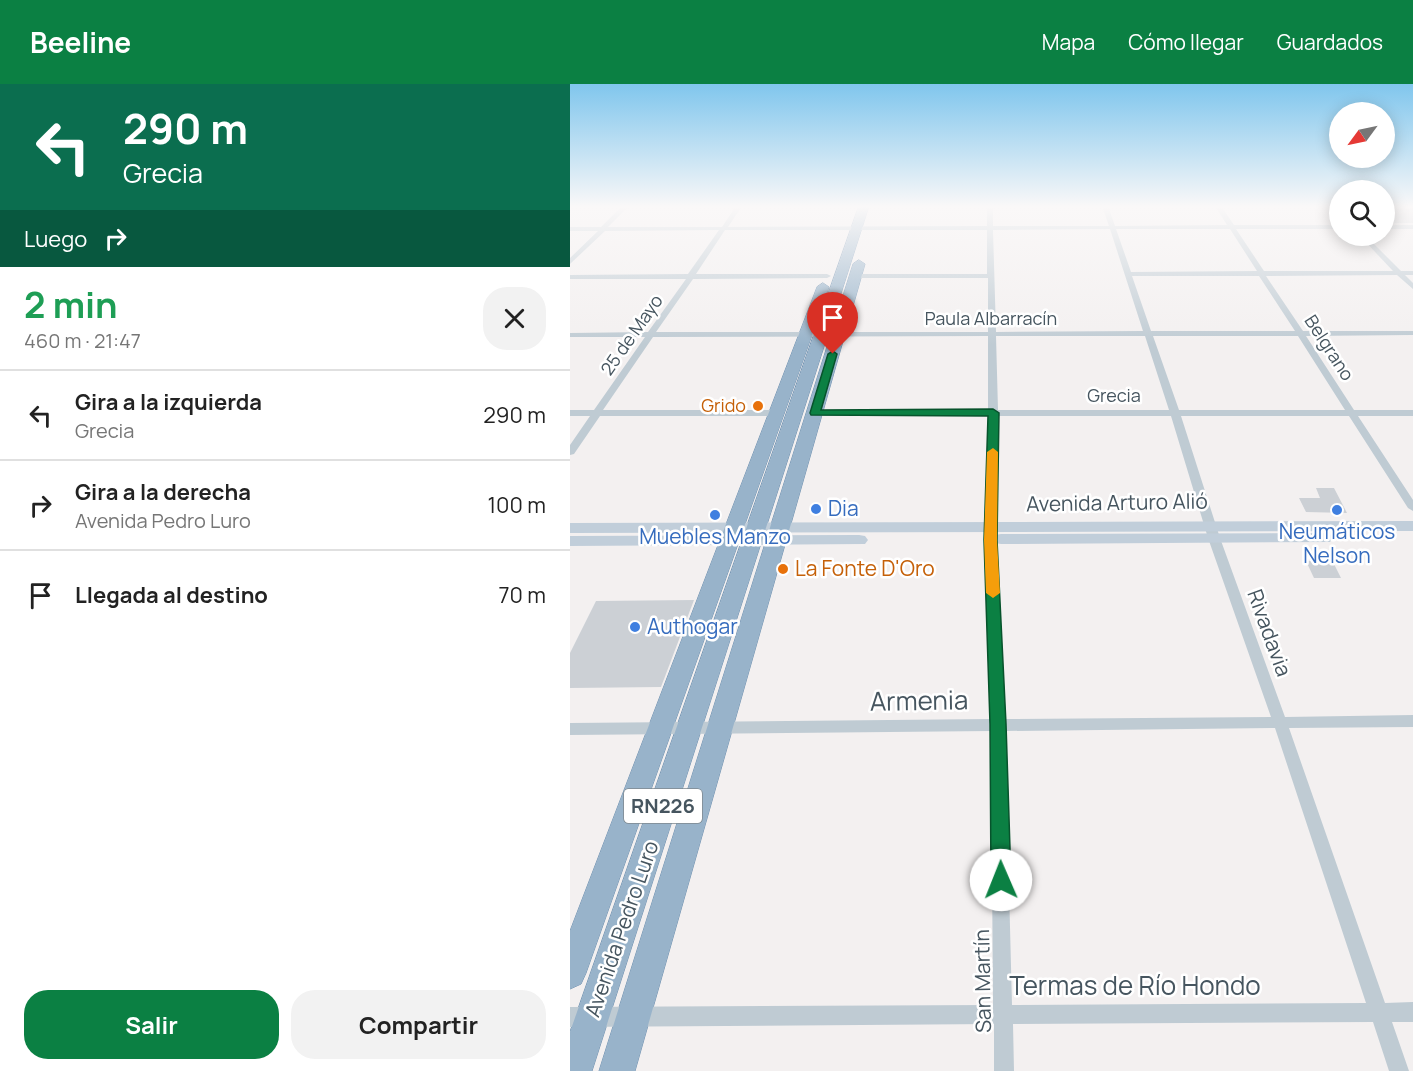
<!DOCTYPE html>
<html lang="es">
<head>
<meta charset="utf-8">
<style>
  body { margin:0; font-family:Manrope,sans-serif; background:#f2f2f2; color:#222; height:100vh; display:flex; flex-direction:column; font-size:22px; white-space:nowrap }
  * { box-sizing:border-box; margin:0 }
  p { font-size:20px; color:#767676 }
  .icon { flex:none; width:33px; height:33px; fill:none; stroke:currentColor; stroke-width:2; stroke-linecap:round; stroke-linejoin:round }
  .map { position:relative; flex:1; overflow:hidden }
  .drawer { display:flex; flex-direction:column; background:#fff; width:570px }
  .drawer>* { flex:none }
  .banner { background:#0b6e4f; color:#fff; overflow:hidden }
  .needle { width:39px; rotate:237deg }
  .buttons { position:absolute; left:759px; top:18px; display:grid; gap:12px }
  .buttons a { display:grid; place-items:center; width:66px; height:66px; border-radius:50%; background:#fff; box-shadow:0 3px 15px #0003; font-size:30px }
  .pin { position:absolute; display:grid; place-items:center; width:51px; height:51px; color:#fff; margin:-62px -26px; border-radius:50% 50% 50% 0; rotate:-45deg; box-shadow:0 0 6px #0007 }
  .pin .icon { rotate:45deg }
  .me { position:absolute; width:66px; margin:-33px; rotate:359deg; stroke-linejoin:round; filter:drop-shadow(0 0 4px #0008) }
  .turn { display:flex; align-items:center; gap:21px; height:126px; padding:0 24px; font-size:27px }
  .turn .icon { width:78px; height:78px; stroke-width:2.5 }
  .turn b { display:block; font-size:42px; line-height:51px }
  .then { display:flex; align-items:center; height:57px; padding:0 24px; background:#0003; gap:12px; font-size:22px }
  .round { display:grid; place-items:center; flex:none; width:63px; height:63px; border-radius:24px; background:#f2f2f2 }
  .overview { display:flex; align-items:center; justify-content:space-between; height:102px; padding:0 24px }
  h1 { font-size:36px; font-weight:700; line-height:45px; color:#1e9e55 }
  .primary-button { display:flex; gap:12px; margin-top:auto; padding:12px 24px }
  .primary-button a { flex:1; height:69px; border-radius:24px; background:#0b8043; color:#fff; font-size:24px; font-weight:700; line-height:69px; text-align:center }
  .primary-button a+a { background:#f2f2f2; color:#222 }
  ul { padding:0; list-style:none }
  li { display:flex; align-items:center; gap:18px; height:90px; padding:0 24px; border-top:2px solid #e0e0e0 }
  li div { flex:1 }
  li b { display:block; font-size:22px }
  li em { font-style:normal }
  header { display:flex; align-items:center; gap:36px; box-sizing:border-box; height:84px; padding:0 30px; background:#0b8043; color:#fff }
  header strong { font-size:28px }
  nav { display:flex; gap:33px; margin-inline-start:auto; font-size:21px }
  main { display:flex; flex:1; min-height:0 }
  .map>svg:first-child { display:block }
</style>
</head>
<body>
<header>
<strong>Beeline</strong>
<nav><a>Mapa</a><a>Cómo llegar</a><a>Guardados</a></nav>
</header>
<main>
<section class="drawer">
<div class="banner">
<div class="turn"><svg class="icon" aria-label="left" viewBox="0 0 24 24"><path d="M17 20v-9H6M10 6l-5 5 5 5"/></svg><div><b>290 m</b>Grecia</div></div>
<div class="then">Luego<svg class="icon" aria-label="right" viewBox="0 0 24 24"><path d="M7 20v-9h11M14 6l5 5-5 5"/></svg></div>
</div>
<div class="overview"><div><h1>2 min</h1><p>460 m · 21:47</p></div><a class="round"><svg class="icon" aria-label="close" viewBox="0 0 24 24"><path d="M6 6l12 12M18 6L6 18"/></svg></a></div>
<ul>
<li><svg class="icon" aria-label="left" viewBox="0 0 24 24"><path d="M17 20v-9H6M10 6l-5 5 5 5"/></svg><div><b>Gira a la izquierda</b><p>Grecia</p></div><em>290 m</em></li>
<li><svg class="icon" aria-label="right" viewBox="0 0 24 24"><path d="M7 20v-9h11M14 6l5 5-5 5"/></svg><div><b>Gira a la derecha</b><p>Avenida Pedro Luro</p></div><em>100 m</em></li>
<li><svg class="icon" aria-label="arrive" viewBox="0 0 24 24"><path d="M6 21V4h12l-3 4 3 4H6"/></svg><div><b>Llegada al destino</b></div><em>70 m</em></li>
</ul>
<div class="primary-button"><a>Salir</a><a>Compartir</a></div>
</section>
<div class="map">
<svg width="843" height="987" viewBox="0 0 843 987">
  <rect width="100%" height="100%" fill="#f3f0f0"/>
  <g fill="#ccd0d5">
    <rect x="814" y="122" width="29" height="17"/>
    <path d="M746,404H764L777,429L736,428L729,414H750Z"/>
    <path d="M762,476L771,494H744L736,477Z"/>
    <path d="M124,516L91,603L0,604V569L26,517Z"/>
  </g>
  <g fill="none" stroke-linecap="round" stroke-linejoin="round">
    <g stroke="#6f90af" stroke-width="1">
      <g id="trunk">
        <path d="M289,122H299L22,987H0V948Z"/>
        <path d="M289,176L295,180L65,987H29L283,180Z"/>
        <path d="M253,199L259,203L16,889L11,900L0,905V847L247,203Z"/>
      </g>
    </g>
    <g fill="#bfcbd3" fill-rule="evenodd">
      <path d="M52,122H59L38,143H152L166,122H172L158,143L417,142V122H423V142H539L532,122H538L545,142L657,141L645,122H651L664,141H770V145H666L694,187H823L790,152H796L831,187H843V191H835L843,199V205L827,191L696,192L733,247H843V251L736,252L784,326H843V332H788L843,416V427L838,424L779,332H611L650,454L715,633L843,631V643L719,644L815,919L843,918V938H822L839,987H819L803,938L443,940L444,987H424V940L0,943V923L423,921L421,647L0,651V639L421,635L415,455L418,332H245L240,329L245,326H418V252L83,253L33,326H206L211,329L206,332H30L4,370L0,371V361L20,332H0V326H24L75,253H0V249L78,248L116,195H0V191L118,190L149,146L35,147L0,180V174L28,147H0V143H31ZM540,145L573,247L426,248L423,146ZM546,145H660L687,187L561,188ZM155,146H417V190H286L282,192L286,194H418V248H86L123,195L257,194L261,192L257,190H126ZM562,192H689L725,247H581ZM426,252H575L599,326H428ZM583,252H728L775,326H609ZM428,332H601L638,454L701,633L435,635L427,455ZM705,644L796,919L442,921L435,647Z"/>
      <path d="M761,122H768L770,130Z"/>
      <rect x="814" y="141" width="29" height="4"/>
    </g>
    <g fill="#c1ceda" fill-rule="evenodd">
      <path d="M843,437V447L0,449V439Z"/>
      <path d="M754,449L760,450L763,454L760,458L431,460L425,459L422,455L425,451L431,450Z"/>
      <path d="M289,451L295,452L298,456L295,460L0,462V452Z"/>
    </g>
    <use href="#trunk" fill="#98b3ca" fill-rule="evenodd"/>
  </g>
  <linearGradient id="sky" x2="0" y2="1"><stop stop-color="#80c6ed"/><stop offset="0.47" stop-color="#faf8f8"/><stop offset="1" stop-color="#faf8f8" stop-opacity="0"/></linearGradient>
  <rect width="843" height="261" fill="url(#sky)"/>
  <path fill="#0b8043" stroke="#07532c" stroke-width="1.5" d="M263,267L267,270L251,326L423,325L429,329L427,456L436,640L441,796L438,802L431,805L424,802L421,796L420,640L414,456L418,332L241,331L240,329L258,270Z"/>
  <path fill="#f59e0b" d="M423,364L428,368L427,456L430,509L423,514L416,509L414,456L417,368Z"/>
  <g fill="#e8710a" stroke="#fff" stroke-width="2">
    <circle cx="188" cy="322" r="6"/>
    <circle cx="213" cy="485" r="6"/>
  </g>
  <g fill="#3f7fe0" stroke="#fff" stroke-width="2">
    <circle cx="246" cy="425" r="6"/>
    <circle cx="767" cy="426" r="6"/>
    <circle cx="145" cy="431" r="6"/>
    <circle cx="65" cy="543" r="6"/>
  </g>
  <g text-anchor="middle" stroke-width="5" stroke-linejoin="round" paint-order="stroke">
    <g font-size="18" fill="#46555f" stroke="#fff">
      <text x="421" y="241">Paula Albarracín</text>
      <text transform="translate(62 251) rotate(-55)" y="6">25 de Mayo</text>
      <text transform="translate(759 264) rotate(57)" y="6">Belgrano</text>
      <text x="544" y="318">Grecia</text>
    </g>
    <g font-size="18" fill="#c56008" stroke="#fff" text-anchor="end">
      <text x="176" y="328">Grido</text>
    </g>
    <rect fill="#fff" stroke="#7e888f" stroke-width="1.5" x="54" y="705" width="78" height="34" rx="4.5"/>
    <g font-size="20" font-weight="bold" fill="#46555f">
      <text x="93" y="729">RN226</text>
    </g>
    <g font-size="21" fill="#46555f" stroke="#fff">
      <text transform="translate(547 419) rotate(-1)" y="7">Avenida Arturo Alió</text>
      <text transform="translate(699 549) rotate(70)" y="7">Rivadavia</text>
      <text transform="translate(52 845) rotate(-71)" y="7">Avenida Pedro Luro</text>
      <text transform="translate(413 897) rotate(-91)" y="7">San Martín</text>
    </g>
    <g font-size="21" fill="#366cbe" stroke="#fff" text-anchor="start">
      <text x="258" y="432">Dia</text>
      <text x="767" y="455" text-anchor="middle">Neumáticos<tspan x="767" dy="24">Nelson</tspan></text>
      <text x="145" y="460" text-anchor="middle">Muebles Manzo</text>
      <text x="77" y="550">Authogar</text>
    </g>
    <g font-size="21" fill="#c56008" stroke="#fff" text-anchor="start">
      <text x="225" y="492">La Fonte D'Oro</text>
    </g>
    <g font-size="26" fill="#46555f" stroke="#fff">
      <text transform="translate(349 617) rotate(-1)" y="9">Armenia</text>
      <text x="565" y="911">Termas de Río Hondo</text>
    </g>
  </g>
</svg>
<div class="buttons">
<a><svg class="needle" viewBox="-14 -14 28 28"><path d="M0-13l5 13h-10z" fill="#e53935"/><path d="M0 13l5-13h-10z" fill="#767676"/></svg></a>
<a><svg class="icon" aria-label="search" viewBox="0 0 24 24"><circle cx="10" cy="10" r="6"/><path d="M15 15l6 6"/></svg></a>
</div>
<div class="pin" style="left:263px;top:270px;background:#d93025"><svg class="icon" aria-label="arrive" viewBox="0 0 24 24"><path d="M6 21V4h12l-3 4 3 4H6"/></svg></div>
<svg class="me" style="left:431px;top:796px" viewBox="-20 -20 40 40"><circle r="19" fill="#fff"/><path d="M0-13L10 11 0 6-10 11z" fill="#0b8043"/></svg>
</div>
</main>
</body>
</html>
